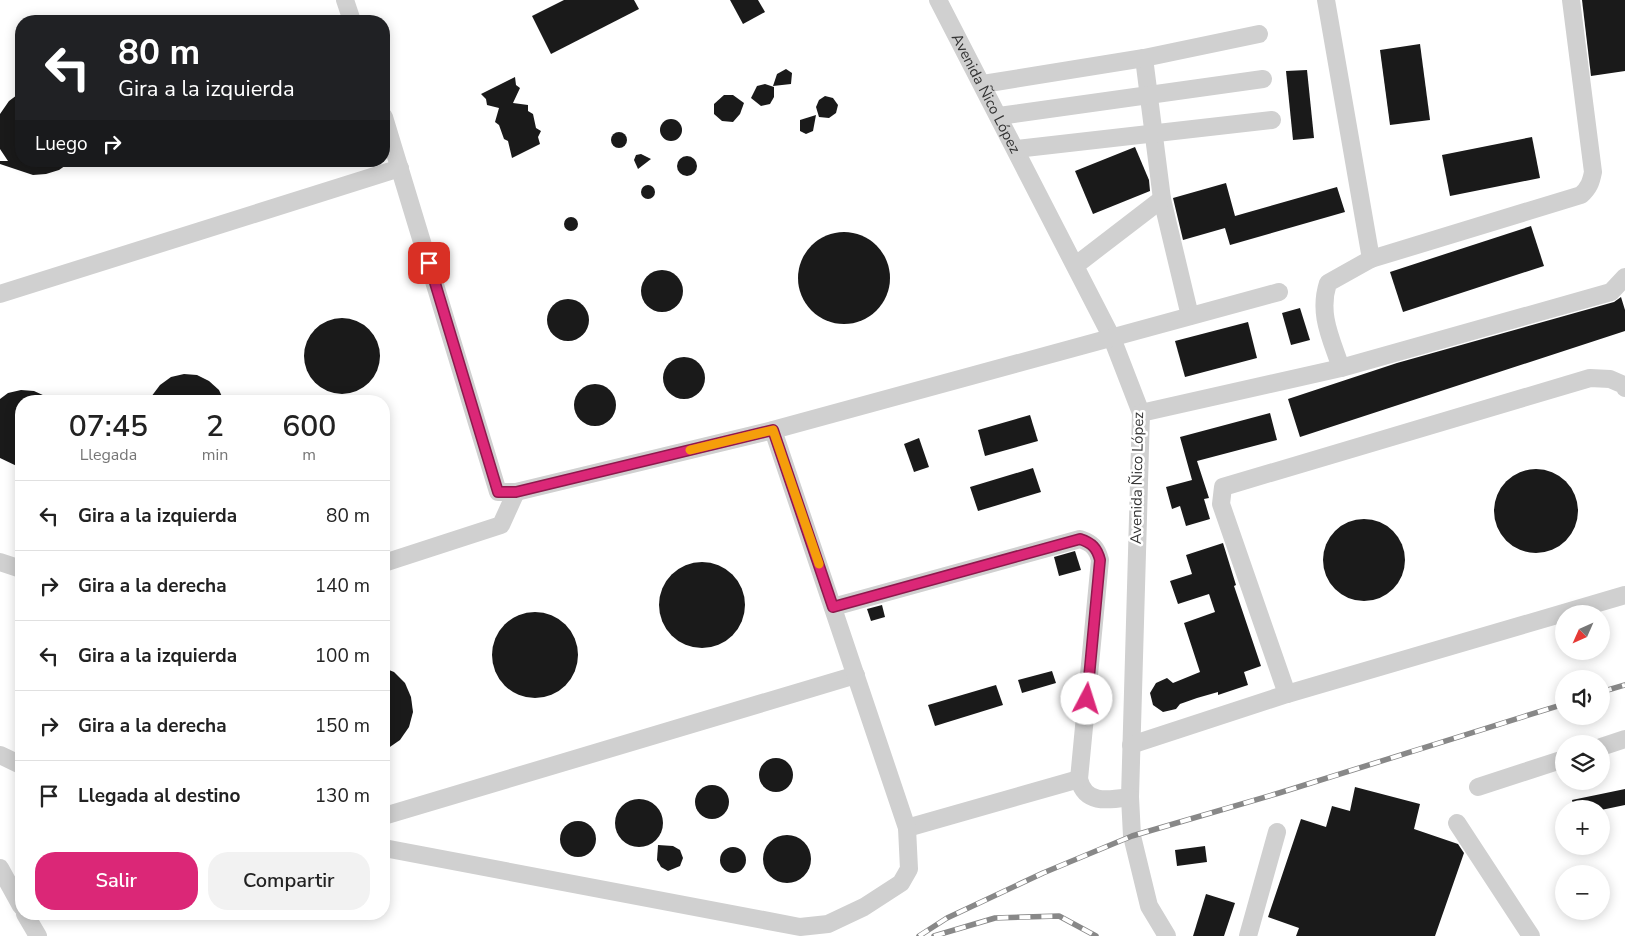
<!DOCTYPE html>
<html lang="es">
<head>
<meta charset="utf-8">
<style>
  body { margin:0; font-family:"Nunito Sans",sans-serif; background:#f2f2f2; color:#222; height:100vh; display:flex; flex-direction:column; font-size:19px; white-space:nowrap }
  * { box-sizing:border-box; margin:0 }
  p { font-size:16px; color:#767676 }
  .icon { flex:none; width:28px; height:28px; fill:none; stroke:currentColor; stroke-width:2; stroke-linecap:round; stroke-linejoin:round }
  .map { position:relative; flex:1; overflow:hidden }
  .sheet { position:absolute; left:15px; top:395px; width:375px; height:525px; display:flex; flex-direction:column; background:#fff; border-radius:20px; box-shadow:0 2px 12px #0003 }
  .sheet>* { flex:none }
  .guide { position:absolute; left:15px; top:15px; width:375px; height:152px; border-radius:20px; box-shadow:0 2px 12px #0003; background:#202124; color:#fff; overflow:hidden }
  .needle { width:32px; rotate:225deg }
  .tools { position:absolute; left:1555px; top:605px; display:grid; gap:10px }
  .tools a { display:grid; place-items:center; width:55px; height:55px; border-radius:50%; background:#fff; box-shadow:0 2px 12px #0003; font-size:25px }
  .pin { position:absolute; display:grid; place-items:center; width:42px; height:42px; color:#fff; margin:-21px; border-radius:10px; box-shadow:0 2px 8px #0006 }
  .me { position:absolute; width:55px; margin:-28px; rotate:5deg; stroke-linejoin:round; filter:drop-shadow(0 0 4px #0008) }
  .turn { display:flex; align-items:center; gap:18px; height:105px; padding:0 20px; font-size:22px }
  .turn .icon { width:65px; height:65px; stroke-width:2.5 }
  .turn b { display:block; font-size:35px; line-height:42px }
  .then { display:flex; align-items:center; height:48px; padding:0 20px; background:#0003; gap:10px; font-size:19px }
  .eta { display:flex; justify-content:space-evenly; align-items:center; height:85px; text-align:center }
  .eta b { font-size:30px; font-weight:600; line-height:35px }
  .action { display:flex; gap:10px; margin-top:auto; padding:10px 20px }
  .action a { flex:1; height:58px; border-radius:20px; background:#db2777; color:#fff; font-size:20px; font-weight:600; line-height:58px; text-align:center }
  .action a+a { background:#f2f2f2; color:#222 }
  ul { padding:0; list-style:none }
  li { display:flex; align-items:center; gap:15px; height:70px; padding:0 20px; border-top:1px solid #e0e0e0 }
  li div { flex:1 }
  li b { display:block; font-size:19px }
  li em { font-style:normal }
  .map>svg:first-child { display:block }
</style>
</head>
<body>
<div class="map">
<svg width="1625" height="936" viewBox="0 0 1625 936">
  <rect width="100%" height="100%" fill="#fff"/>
  <g fill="#1a1a1a">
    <path d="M564,0H634L639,9L551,54L532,16Z"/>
    <path d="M730,0H758L765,12L743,24Z"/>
    <path d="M1582,0H1625V71L1591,76Z"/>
    <path d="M1420,44L1430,120L1390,125L1380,50Z"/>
    <path d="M786,69L792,73L791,84L773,86L777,74Z"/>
    <path d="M1307,70L1314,138L1293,140L1286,71Z"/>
    <path d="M515,77L516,85L520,88L513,103L528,105V111L533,114L536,128L541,131L538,137L540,144L512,158L508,141L504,139L499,125L495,122L499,108L487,105L486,99L481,94Z"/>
    <path d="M765,84L774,87V97L770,104L761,106L751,98L757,86Z"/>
    <path d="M21,92V161H72L59,170L46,174L33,175L0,164V161H8L0,149V114L9,101Z"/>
    <path d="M724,95H733L744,103L740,114L733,122L722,121L714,114V104Z"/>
    <path d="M825,96L833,98L838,105L836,113L829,118L819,117L816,107L819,100Z"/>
    <path d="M816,115L813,131L806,134L800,131V120Z"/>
    <circle cx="671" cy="130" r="11"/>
    <circle cx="619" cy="140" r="8"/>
    <path d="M1532,137L1540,178L1450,196L1442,155Z"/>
    <path d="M1135,147L1149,180L1150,191L1093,214L1075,171Z"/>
    <path d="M641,154L651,159L638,169L634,160L636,155Z"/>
    <circle cx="687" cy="166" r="10"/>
    <path d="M1226,183L1235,216L1337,187L1345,212L1230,245L1225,228L1183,240L1173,198Z"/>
    <circle cx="648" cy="192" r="7"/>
    <circle cx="571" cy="224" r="7"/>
    <path d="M1531,226L1544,266L1403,312L1390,272Z"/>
    <circle cx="844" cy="278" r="46"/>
    <circle cx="662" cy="291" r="21"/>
    <path d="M1621,297L1625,310V331L1300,437L1288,399L1397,363L1614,302Z"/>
    <circle cx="568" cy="320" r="21"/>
    <path d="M1300,308L1310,340L1291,345L1282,313Z"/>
    <circle cx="342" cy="356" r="38"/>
    <path d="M1248,322L1257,358L1185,377L1175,341Z"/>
    <circle cx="684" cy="378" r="21"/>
    <path d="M184,374L197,375L209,381L219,390L224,401H148L160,385L171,377Z"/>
    <circle cx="595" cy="405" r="21"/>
    <path d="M21,390L34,391L56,401H21V468L0,458V399L8,393Z"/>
    <path d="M1270,413L1277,440L1197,461L1209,498L1204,499L1210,519L1186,526L1180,506L1172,509L1166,487L1192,480L1180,437Z"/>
    <path d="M1030,415L1038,441L985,456L978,430Z"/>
    <path d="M919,438L929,467L914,472L904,444Z"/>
    <path d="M1033,468L1041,492L978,511L970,487Z"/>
    <circle cx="1536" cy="511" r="42"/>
    <circle cx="1364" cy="560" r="41"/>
    <path d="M1223,543L1236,585L1234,586L1261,666L1244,672L1248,685L1218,695V692L1197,698L1180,704L1176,709L1163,712L1153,705L1150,693L1156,683L1167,678L1173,683L1200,672L1184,623L1215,612L1209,594L1178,604L1170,581L1192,574L1186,555Z"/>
    <path d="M1075,551L1081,570L1059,576L1054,557Z"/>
    <circle cx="702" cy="605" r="43"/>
    <path d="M882,605L885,617L871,621L867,609Z"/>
    <circle cx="535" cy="655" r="43"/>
    <path d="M384,668L394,672L405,683L411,697L413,712L409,727L400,740L384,751Z"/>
    <path d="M1052,671L1056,683L1022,693L1018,680Z"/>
    <path d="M996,685L1003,705L935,726L928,705Z"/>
    <circle cx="776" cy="775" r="17"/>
    <circle cx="712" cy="802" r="17"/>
    <path d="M1355,787L1420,804L1414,829L1458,844L1464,853L1435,936H1296L1299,928L1268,917L1301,819L1326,827L1332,806L1350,811Z"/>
    <path d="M1625,789V805L1601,810L1574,809L1572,800Z"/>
    <circle cx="639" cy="823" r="24"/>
    <circle cx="578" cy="839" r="18"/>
    <circle cx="787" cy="859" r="24"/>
    <path d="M658,845L673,846L680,850L683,858L680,866L668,871L661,867L657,860Z"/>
    <path d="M1205,846L1207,862L1177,866L1175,850Z"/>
    <circle cx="733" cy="860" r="13"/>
    <path d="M1206,894L1235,903L1224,936H1193Z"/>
  </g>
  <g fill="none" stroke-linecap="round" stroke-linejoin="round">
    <g stroke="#d0d0d0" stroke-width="18">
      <path d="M345,0L352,21"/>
      <path id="s1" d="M938,0L1112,338L1141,413L1130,797L1132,836L1149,906L1167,936"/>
      <path d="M1326,0L1371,259"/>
      <path d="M1144,58L1162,199L1190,316"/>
      <path d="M983,84L1144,58L1259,34"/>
      <path d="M999,116L1263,79"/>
      <path d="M384,117L498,492H516L773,430L1279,292"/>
      <path d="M1016,149L1272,120"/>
      <path d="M1076,265L1162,199"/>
      <path d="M0,294L400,168"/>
      <path d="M1341,368C1331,338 1318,314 1328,283L1371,259L1581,195C1589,188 1591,182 1593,172L1571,0"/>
      <path d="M1141,413L1341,368L1611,292L1625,277"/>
      <path d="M0,562L21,569"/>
      <path d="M384,563L501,525L516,492"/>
      <path d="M833,607L1080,539C1092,543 1097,548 1100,560L1079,779C1085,805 1109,800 1130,797"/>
      <path d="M1287,694L1221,504L1223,487L1590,378L1610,379L1624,385L1625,388"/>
      <path d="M1131,745L1287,694L1625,595"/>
      <path d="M1601,747L1625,739"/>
      <path d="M0,755L21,765"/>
      <path d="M1478,787L1564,759"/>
      <path d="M384,816L856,675"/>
      <path d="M1457,823L1531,936"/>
      <path d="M907,828L1079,779"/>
      <path d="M384,848L800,927L828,924L864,907L901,883L909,869L907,828L773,430"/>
      <path d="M0,868L21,906"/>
      <path d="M25,914L38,936"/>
      <path d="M1248,936L1277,832"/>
    </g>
    <g stroke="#888" stroke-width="5.5">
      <g id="rail">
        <path d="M1601,692L1625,685"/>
        <path d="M919,936L947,918L1043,873L1132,836L1279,793L1564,704"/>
        <path d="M934,936L995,918L1059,916L1096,936"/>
      </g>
    </g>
    <use href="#rail" stroke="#fff" stroke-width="4" stroke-dasharray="11" stroke-linecap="butt"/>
  </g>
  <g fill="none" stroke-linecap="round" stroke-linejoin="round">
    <g stroke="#8e194d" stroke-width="12">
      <path id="route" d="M429,263L498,492H516L773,430L833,607L1080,539C1092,543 1097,548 1100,560L1087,699"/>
    </g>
    <use href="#route" stroke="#db2777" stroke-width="9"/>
    <path stroke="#f59e0b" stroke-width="9" d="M690,450L773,430L819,564"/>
  </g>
  <g text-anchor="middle" stroke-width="5" stroke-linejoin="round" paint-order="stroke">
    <g font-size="15" fill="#333" stroke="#fff">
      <text dy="5" stroke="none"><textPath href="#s1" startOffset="105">Avenida Ñico López</textPath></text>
      <text transform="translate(1137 478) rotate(-89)" y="5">Avenida Ñico López</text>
    </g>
  </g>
</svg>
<div class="tools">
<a><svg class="needle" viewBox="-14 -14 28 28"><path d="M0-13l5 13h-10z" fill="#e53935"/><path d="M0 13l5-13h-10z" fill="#767676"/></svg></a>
<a><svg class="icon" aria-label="sound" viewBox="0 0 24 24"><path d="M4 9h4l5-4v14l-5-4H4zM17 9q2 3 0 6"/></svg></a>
<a><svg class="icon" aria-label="layers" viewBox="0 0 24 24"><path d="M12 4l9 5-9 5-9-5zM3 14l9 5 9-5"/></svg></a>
<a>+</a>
<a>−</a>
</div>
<div class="pin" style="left:429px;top:263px;background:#d93025"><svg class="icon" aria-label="arrive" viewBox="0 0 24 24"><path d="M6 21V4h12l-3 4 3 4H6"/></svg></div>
<svg class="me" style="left:1087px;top:699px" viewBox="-20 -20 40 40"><circle r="19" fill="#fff"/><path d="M0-13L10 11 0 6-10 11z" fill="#db2777"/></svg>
<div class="guide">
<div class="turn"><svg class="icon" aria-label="left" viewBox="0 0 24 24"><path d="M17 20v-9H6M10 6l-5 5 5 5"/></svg><div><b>80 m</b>Gira a la izquierda</div></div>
<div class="then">Luego<svg class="icon" aria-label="right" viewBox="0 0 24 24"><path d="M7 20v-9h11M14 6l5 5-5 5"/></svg></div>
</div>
<section class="sheet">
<div class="eta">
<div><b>07:45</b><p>Llegada</p></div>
<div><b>2</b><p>min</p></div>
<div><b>600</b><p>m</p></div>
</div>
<ul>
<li><svg class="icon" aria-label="left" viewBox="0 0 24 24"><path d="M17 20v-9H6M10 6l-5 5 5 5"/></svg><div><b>Gira a la izquierda</b></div><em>80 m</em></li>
<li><svg class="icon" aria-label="right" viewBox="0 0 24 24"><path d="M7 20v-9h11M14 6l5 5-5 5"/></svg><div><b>Gira a la derecha</b></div><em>140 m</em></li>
<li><svg class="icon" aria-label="left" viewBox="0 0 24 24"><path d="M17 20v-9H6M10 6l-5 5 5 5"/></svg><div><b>Gira a la izquierda</b></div><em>100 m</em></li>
<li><svg class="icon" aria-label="right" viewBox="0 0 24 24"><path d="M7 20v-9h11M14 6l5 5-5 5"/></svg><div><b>Gira a la derecha</b></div><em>150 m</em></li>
<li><svg class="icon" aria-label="arrive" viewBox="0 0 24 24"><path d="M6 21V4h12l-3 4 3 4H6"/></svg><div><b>Llegada al destino</b></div><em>130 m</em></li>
</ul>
<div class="action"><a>Salir</a><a>Compartir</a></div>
</section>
</div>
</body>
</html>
